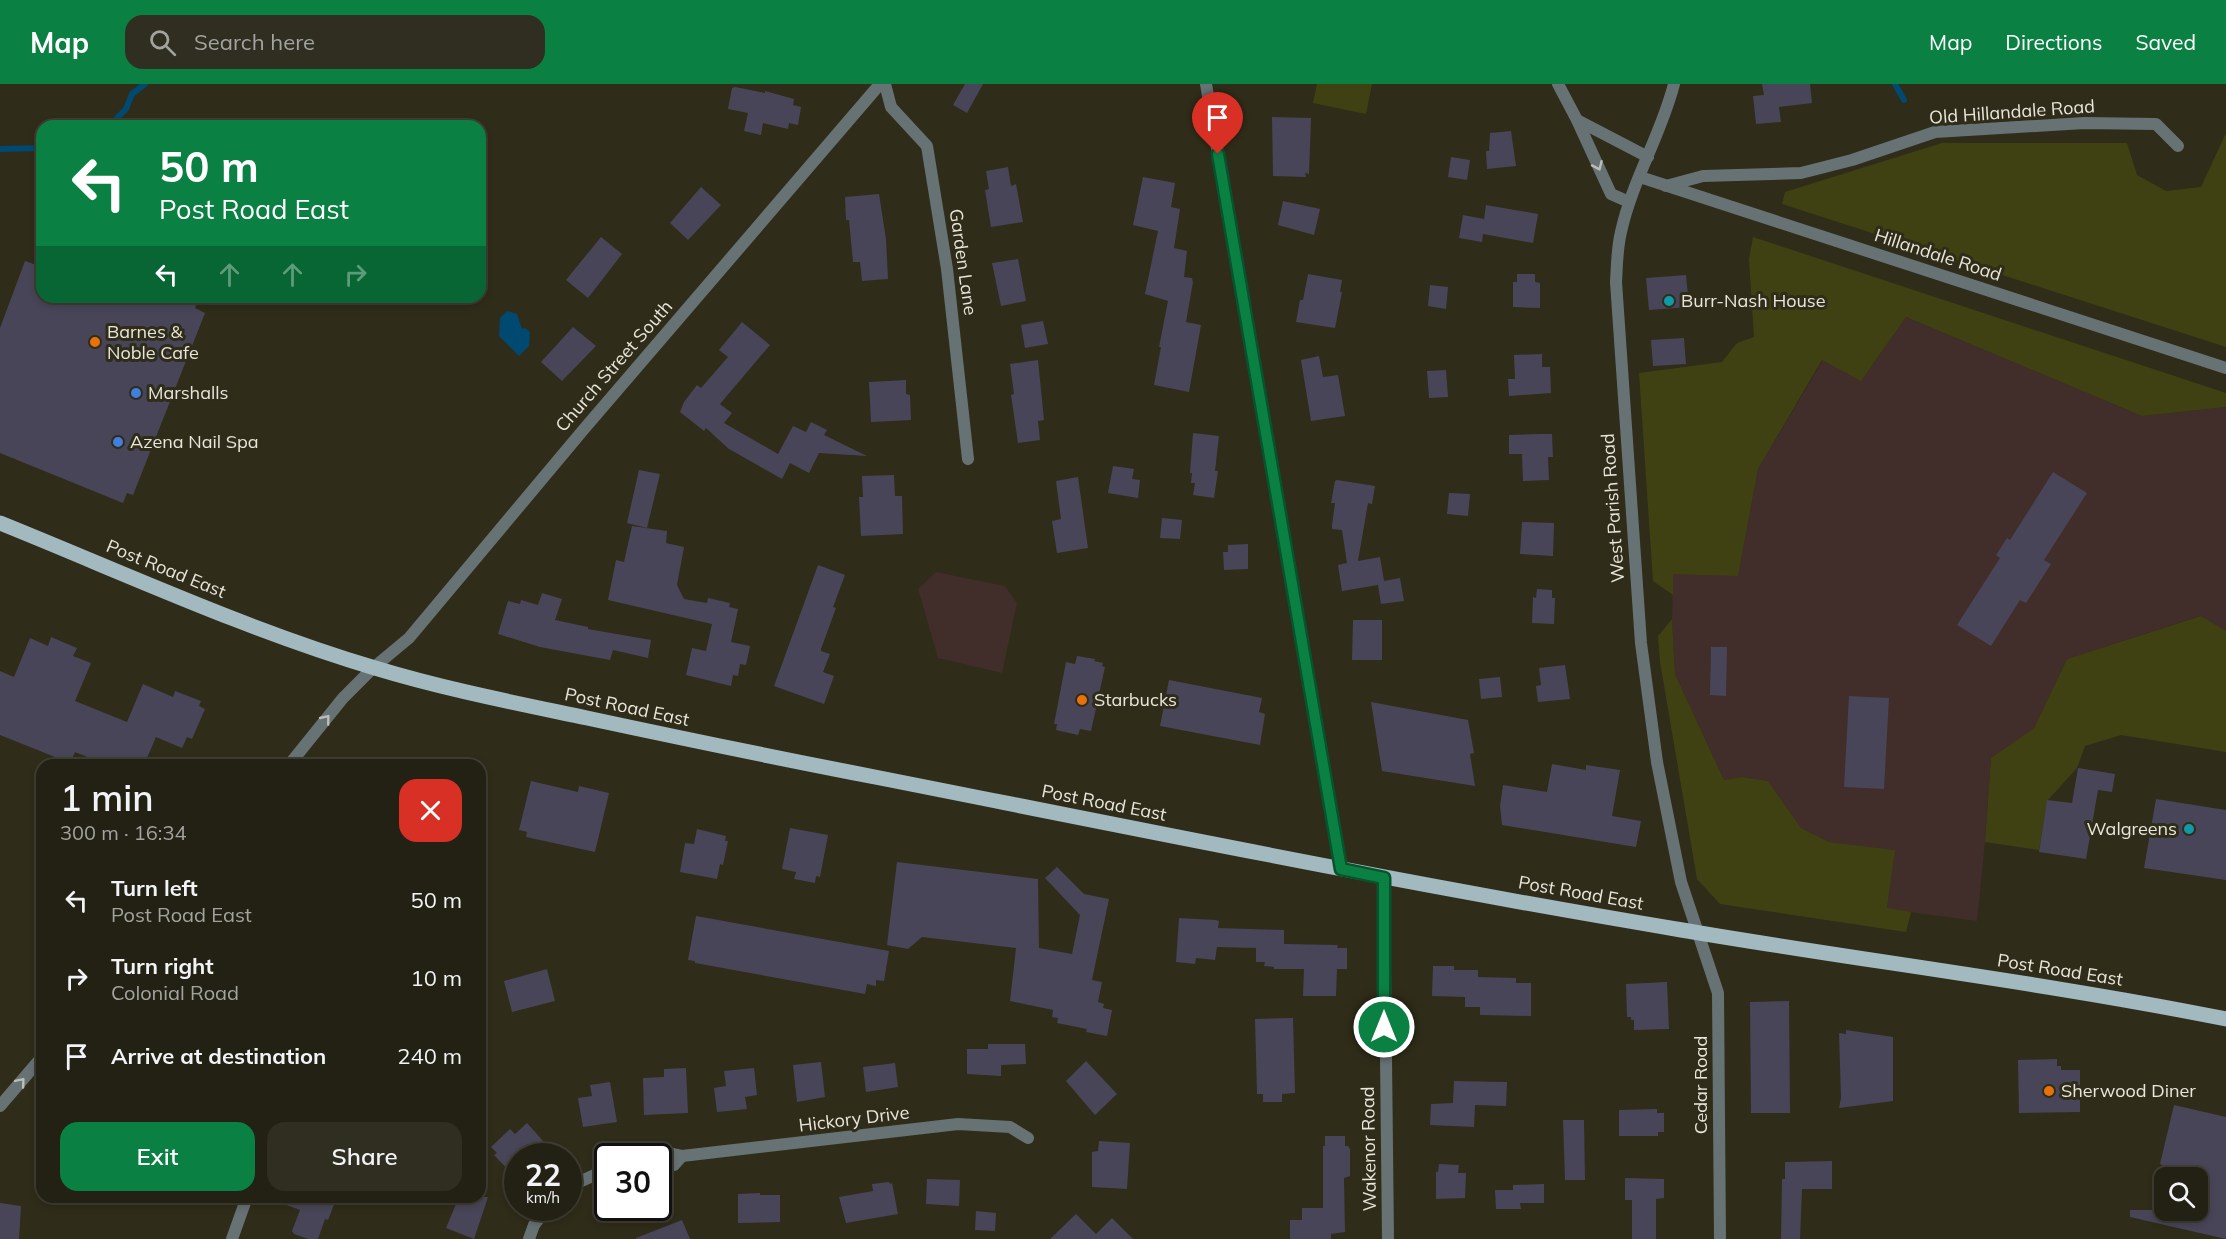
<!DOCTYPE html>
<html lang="en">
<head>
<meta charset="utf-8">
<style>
  body { margin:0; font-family:Mulish,sans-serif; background:#2f2e21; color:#f1f3f6; height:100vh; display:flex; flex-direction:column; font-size:22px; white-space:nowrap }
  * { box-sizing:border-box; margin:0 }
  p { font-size:20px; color:#a3a3a0 }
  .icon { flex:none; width:33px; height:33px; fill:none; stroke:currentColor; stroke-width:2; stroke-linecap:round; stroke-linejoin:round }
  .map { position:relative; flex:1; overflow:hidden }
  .panel { position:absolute; left:36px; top:675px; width:450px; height:444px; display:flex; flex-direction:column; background:#232113; border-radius:18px; box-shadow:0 3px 9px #0003,0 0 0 2px #403e33 }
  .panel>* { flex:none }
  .banner { position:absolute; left:36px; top:36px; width:450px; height:183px; border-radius:18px; box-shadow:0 3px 9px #0003,0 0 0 2px #403e33; background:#0b8043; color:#fff; overflow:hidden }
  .controls { position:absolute; left:2154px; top:1083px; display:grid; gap:12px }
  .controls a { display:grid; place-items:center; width:54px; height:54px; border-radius:12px; background:#232113; box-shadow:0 3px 9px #0003,0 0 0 2px #403e33; font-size:30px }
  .speed { position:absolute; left:504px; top:1059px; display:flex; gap:12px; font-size:30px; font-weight:700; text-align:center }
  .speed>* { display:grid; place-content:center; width:78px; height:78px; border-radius:50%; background:#232113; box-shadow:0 3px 9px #0003,0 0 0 2px #403e33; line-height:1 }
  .speed small { font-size:15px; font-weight:400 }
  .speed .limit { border:3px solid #111; border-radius:9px; background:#fff; color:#111 }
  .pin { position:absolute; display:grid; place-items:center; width:51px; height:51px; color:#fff; margin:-62px -26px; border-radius:50% 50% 50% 0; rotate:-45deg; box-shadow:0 0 6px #0007 }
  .pin .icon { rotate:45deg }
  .me { position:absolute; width:66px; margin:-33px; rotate:0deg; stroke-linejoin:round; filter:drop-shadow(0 0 4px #0008) }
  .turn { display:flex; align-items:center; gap:21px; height:126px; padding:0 24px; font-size:27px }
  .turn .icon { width:78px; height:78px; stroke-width:2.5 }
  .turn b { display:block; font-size:42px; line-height:51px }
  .lanes { display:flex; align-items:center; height:57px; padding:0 24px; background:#0003; justify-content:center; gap:30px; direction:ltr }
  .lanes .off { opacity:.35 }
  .round { display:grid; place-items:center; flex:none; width:63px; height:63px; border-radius:18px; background:#2f2e21 }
  .overview { display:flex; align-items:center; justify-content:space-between; height:102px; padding:0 24px }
  h1 { font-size:36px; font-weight:600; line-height:45px }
  .cta { display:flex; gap:12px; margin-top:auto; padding:12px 24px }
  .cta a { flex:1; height:69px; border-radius:18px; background:#0b8043; color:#fff; font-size:24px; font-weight:600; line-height:69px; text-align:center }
  .cta a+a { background:#2f2e21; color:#f1f3f6 }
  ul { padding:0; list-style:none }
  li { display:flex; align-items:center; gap:18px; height:78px; padding:0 24px }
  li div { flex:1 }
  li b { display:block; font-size:22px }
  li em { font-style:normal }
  header { display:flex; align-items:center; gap:36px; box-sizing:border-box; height:84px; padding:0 30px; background:#0b8043; color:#fff }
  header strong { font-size:28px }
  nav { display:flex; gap:33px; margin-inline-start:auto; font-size:21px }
  .search { width:420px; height:54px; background:#2f2e21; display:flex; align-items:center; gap:15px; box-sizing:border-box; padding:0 21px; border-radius:18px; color:#a3a3a0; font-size:22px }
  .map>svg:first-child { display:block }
</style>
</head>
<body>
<header>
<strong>Map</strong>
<div class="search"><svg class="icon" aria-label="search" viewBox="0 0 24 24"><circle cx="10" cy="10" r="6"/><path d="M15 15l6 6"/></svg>Search here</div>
<nav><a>Map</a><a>Directions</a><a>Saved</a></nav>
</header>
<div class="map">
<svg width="2226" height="1155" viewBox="0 0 2226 1155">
  <rect width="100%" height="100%" fill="#2f2c19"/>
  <g fill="#412d29">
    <path d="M1906,233L2142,332L2226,323V547L2200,532L2067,575L2034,644L1991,674L1985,758L1977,837L1887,825L1894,766L1829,758L1801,744L1768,697L1743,693L1724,696L1675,590L1672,535L1673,489L1738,491L1758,385L1823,276L1861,297Z"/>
    <path d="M936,488L1005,502L1017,519L1002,589L938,574L918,505Z"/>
  </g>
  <g fill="#404113">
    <path d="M1317,0H1372L1366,30L1313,19Z"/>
    <path d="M2226,49V263L1782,120L1785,108L1942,59H2127L2137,91L2166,107L2201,103Z"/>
    <path d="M1753,153L2226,309V323L2142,332L1906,233L1861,297L1822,276L1758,385L1738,492L1673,490V511L1653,497L1639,289L1722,278L1737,259L1754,253L1749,175Z"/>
    <path d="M2201,532L2226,547V668L2121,651L2085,662L2077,684L2047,717L2039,766L1985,758L1991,674L2034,644L2067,575Z"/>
    <path d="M1672,535L1675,590L1724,696L1742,693L1768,697L1801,744L1829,758L1895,766L1887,824L1911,828L1906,848L1720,820L1697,795L1660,578L1658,552Z"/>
  </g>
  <path fill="#004970" d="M507,227L517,230L522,245L525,244L530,248L529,262L519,272L499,252L500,234Z"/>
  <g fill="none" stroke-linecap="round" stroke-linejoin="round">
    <g stroke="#004970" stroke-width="6">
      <path d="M1895,0L1904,16"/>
      <path d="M109,42L126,25L132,10L145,0"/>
      <path d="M0,65L42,64"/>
    </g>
  </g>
  <g fill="#484558">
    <path d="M965,0H983L967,29L953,21Z"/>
    <path d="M1762,0H1810L1812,19L1779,23L1781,38L1756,40L1753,12L1764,11Z"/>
    <path d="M735,3L765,9V7L794,15L793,21L801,23L798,41L789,39L788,45L763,39L761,51L744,47L748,29L728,25L732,4Z"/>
    <path d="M1272,33L1311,34L1309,90L1305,89L1306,93L1273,92Z"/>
    <path d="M1511,47L1516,82L1487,85L1486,67H1489L1490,49Z"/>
    <path d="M1451,73L1470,76L1467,96L1448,93Z"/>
    <path d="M1008,83L1011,102L1016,100L1023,138L991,143L985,106L989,105L986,87Z"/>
    <path d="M1143,93L1175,99L1171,123L1180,125L1174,164L1187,167L1184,193L1192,194L1193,198L1186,238L1201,241L1189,308L1154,301L1161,263H1159L1168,217L1145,210L1158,147L1133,141Z"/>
    <path d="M701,103L721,121L688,156L670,139Z"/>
    <path d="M879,110L886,155L888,195L862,197L860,178H853L849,136H846L845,113Z"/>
    <path d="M1283,117L1320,125L1314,151L1278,141Z"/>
    <path d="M1486,121L1538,130L1533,159L1483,150L1482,158L1459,154L1463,131L1484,135Z"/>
    <path d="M601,153L622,170L588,214L566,196Z"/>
    <path d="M1018,175L1026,217L1001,222L992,179Z"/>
    <path d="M25,177L42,183V213H199L195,224L205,229L133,411L127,409L123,419L0,369V244Z"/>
    <path d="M1308,190L1342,196L1340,208H1342L1335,244L1296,238L1300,216H1303Z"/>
    <path d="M1517,190H1535V198L1540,199V224L1513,223V198H1517Z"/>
    <path d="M1686,191L1689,223L1649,226L1646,194Z"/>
    <path d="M1430,201L1448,203L1446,225L1428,222Z"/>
    <path d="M1043,237L1048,260L1025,264L1021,241Z"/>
    <path d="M742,238L770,261L720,320L732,329L724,339L778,370L793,342L806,348L811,338L827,346L824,351L867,372L819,369L809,389L790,379L782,395L729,365L706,344L704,347L680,328L684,318L697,301L701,304L728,273L719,266Z"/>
    <path d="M573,243L596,262L562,297L541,278Z"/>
    <path d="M1684,254L1686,280L1653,282L1651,256Z"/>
    <path d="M1542,270V283H1550L1551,309L1509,312L1508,295H1515L1514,271Z"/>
    <path d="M1319,272L1323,293L1338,291L1345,332L1311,337L1301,276Z"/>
    <path d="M1038,276L1044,336L1038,337L1040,356L1018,359L1011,311L1014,310L1010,280Z"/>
    <path d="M1446,286L1448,313L1429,314L1427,287Z"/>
    <path d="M906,296V310L910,311L911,336L871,338L869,298Z"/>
    <path d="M1193,349L1219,352L1215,387H1218L1214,414L1193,411L1195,399H1191L1192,389H1190Z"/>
    <path d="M1541,350H1552L1553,373H1548L1549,396L1523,397L1522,370H1509V351Z"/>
    <path d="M1113,382L1134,385L1132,395L1140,396L1138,414L1108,409Z"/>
    <path d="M639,386L660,390L647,444L627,439Z"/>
    <path d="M2053,388L2087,409L2044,476L2051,480L2026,519L2020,516L1991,562L1957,541L2000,474L1996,471L2007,454L2010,456Z"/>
    <path d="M894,391L895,412H902L903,450L861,452L859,413H863L862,392Z"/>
    <path d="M1078,393L1088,464L1057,469L1052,437L1061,435L1056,397Z"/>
    <path d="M1337,396L1375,402L1372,420L1368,419L1358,477L1380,473L1384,497L1400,494L1404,517L1381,520L1378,501L1342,507L1338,481L1347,479L1342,446L1332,445V441L1335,419H1331L1335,397Z"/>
    <path d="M1449,409L1470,410L1468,432L1447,430Z"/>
    <path d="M1162,434L1182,436L1180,455L1160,454Z"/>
    <path d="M1522,438L1554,439L1553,472L1520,470Z"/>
    <path d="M632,442L667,447L666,459L684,463L677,501L684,515L707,519L708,514L730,519L729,523L738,525L731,558L750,562L746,581L740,580L738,592L733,591L731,602L686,591L692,564L706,567L712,540L608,516L616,476L624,478Z"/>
    <path d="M1248,460V485L1224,486L1223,468H1228V461Z"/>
    <path d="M818,481L845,491L833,523L836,524L821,565V567L830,570L823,588L834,592L824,620L774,602Z"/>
    <path d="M1537,505L1552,506V514H1555L1554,540L1532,539L1533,513L1536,514Z"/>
    <path d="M542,509L562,515L555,536L588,543V545L651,556L648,574L613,566L610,576L540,563L498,550L508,517L520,520L521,516L538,521Z"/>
    <path d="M1353,536H1382V576H1352Z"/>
    <path d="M51,553L77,564L73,572L91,579L75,617L127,638L143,600L173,613L175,607L201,617L199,622L205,625L192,655L187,653L182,664L156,653L144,681H107L75,668L70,679L0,651V587L14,593L30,554L48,562Z"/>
    <path d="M1711,563H1727L1726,612L1710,611Z"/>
    <path d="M1077,572L1095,575L1094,577L1103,579L1102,582L1105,583L1091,647L1080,645L1078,651L1056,646L1057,640H1054L1066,578L1075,580Z"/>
    <path d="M1565,581L1570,615L1538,618L1536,602L1541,601L1539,584Z"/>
    <path d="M1500,593L1502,613L1481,615L1479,595Z"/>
    <path d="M1169,596L1262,614L1259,628L1265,630L1260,661L1160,642Z"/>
    <path d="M1849,612L1889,614L1884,705L1844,703Z"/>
    <path d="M1371,618L1468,636L1474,669L1470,670L1475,702L1382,687Z"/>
    <path d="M1552,680L1586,686V681L1620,686L1612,732L1641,737L1636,763L1502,741L1500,722L1503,701L1547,708Z"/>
    <path d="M2078,684L2115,690L2112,708L2098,706L2086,775L2039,768L2047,716L2072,719Z"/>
    <path d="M531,697L578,708L579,702L609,709L595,768L526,753L527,748L519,746Z"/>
    <path d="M2156,715L2226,726V796L2144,784Z"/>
    <path d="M790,744L828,751L820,793L816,792L815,799L794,795L796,788L782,785Z"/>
    <path d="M697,745L726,752L725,757H728L723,781L720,780L717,795L680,788L685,759L694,760Z"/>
    <path d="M897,778L1038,795L1039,864L1072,870L1080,831L1045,794L1057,783L1084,810L1109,815L1092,896L1102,898L1098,918L1104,920L1103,924L1112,926L1107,952L1086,948L1087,945L1057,939L1058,934L1052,933L1053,926L1010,917L1016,864L922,853L908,865L887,861Z"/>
    <path d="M696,832L889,867L884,897L876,896V902L867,900L865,910L695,879V877L688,876Z"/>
    <path d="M1179,834L1215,836L1219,837L1218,844L1284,846V860L1338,861L1337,864H1347V885H1337L1336,912H1303L1304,885H1274V883L1264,882L1265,878H1256V864L1217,863L1215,876L1196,874L1195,880L1176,878Z"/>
    <path d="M1433,882H1454V886H1478V893L1516,894V899H1531V932L1480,931V923H1465V913L1432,912Z"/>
    <path d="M547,885L555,917L512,928L504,897Z"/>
    <path d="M1667,898L1669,945L1634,946V936H1631V933H1627L1626,900Z"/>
    <path d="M1789,917L1790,1029H1751L1750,918Z"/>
    <path d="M1293,934L1295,1009L1282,1010V1018H1263V1010H1257L1255,935Z"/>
    <path d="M1846,946L1893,953V1017L1839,1024L1841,1014L1839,949L1846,950Z"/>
    <path d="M988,960H1025L1026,980L1001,981V992L967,990V965H988Z"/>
    <path d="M2057,975V982H2061V986H2080V1028L2019,1029L2018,976Z"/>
    <path d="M1086,977L1117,1010L1095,1031L1066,997Z"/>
    <path d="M821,978L825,1013L797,1018L793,981Z"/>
    <path d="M895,979L898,1003L866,1008L863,983Z"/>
    <path d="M686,984L688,1029L644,1031L643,994L664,993V985Z"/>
    <path d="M754,984L757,1011L745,1013L747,1025L717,1028L714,1004L726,1002L724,987Z"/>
    <path d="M1454,997L1507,998L1506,1022L1475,1021L1474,1043L1430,1041L1431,1020L1453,1019Z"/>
    <path d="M610,998L617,1038L583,1043L578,1014L592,1012L590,1001Z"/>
    <path d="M2174,1021L2226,1033V1155L2130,1133V1126H2198V1094H2161L2162,1081L2160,1080Z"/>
    <path d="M1657,1025V1029H1664V1048H1658V1052H1619V1026Z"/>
    <path d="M1563,1036H1584L1585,1096H1565Z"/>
    <path d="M527,1039L544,1058L528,1072H518V1096L494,1071L497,1069L491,1063L510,1045L515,1050Z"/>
    <path d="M1325,1052H1345V1062H1348L1350,1065V1092L1344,1094L1345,1148L1331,1150V1155H1290V1136H1302V1124H1323V1062H1325Z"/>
    <path d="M1099,1057L1130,1059L1127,1105L1092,1103V1068L1098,1067Z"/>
    <path d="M1832,1077V1105H1802L1800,1155H1781L1782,1095H1785V1078Z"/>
    <path d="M1439,1080L1459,1081L1458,1089H1466L1465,1114L1436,1115V1088H1438Z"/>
    <path d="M1625,1094L1664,1095V1114L1656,1115V1155H1632V1116H1625Z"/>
    <path d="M927,1095L960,1096L959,1122L926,1120Z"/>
    <path d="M889,1098L890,1100L892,1099L898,1130L846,1139L839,1113L873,1107L872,1100Z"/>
    <path d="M1544,1100V1119H1520L1521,1125H1496L1495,1106H1513V1101Z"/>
    <path d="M760,1109V1111H780V1138L738,1139V1110Z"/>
    <path d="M270,1113H337L328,1136L325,1135L318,1155H308L294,1150L292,1147L300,1126L270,1115Z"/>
    <path d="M459,1113H488L474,1155L446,1144Z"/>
    <path d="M0,1119L21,1122L19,1155H0Z"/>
    <path d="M976,1127L996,1129L995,1147L975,1146Z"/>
    <path d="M1076,1130L1096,1150L1112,1134L1133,1155H1050Z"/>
    <path d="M682,1136L690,1155H636V1154Z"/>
  </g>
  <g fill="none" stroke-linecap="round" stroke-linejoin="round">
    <g stroke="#677275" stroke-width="12">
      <path d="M885,0L891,23L927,62L947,185L968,375"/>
      <path d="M1206,0L1341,785"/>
      <path d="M1558,0L1577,36L1611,110L1629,118"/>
      <path d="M1674,0C1661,51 1632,97 1621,148C1617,164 1617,181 1616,198L1641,559L1657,678L1681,798L1718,909L1720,1155"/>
      <path d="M1577,36L1648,73"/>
      <path d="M1640,93L2226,284"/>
      <path d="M1666,102L1703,92L1801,89L1852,76L1935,48L2084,39L2156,40L2178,62"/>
      <path d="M289,681L343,614L373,584L409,554L584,345L880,0"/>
      <path d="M1384,794L1388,1155"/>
      <path d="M0,1022L42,973"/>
      <path d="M645,1072C656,1065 670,1069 682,1072L958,1040L1010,1043L1028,1054"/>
      <path d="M658,1085L674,1081L682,1072"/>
      <path d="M568,1103L608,1085"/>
      <path d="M232,1155L247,1113"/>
      <path d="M529,1155L534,1141L547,1124"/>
    </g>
    <path stroke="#a2b9bf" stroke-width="15" d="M0,439C124,489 247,546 375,584C444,605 516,619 587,634C685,655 782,675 880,694C1143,746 1406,800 1670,844C1855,876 2042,898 2226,935"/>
  </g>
  <defs><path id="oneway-chevron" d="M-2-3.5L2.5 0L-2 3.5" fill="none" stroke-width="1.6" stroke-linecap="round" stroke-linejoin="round" transform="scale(1.5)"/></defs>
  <g stroke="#bbbdb7">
    <use href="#oneway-chevron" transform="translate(1598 82) rotate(66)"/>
    <use href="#oneway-chevron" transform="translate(326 635) rotate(-51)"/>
    <use href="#oneway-chevron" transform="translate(21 998) rotate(-50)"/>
  </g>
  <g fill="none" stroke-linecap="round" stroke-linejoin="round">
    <g stroke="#07532c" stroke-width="15">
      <path id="route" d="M1218,70L1341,785L1384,794V943"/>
    </g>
    <use href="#route" stroke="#0b8043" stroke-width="10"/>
  </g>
  <g fill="#0f9aa8" stroke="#2f2c19" stroke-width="2">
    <circle cx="1669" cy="217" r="6"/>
    <circle cx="2189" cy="745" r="6"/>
  </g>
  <g fill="#e8710a" stroke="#2f2c19" stroke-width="2">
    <circle cx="95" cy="258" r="6"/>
    <circle cx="1082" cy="616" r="6"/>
    <circle cx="2049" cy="1007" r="6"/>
  </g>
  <g fill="#3f7fe0" stroke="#2f2c19" stroke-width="2">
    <circle cx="136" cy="309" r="6"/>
    <circle cx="118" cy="358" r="6"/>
  </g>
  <g text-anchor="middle" stroke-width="6" stroke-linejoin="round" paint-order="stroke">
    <g font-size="18" fill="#e8e6da" stroke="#2f2c19">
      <text transform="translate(2012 28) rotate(-4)" y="6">Old Hillandale Road</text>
      <text transform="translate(1938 171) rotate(18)" y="6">Hillandale Road</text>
      <text transform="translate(963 178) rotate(82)" y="6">Garden Lane</text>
      <text transform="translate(614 282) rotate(-49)" y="6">Church Street South</text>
      <text transform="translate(1613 424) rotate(-94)" y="6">West Parish Road</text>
      <text transform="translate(166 485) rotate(22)" y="6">Post Road East</text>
      <text transform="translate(627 623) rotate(12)" y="6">Post Road East</text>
      <text transform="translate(1104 719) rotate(11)" y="6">Post Road East</text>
      <text transform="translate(1581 809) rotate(10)" y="6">Post Road East</text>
      <text transform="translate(2060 886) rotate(9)" y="6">Post Road East</text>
      <text transform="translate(1701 1001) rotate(-90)" y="6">Cedar Road</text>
      <text transform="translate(854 1035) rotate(-7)" y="6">Hickory Drive</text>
      <text transform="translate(1369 1065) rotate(-91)" y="6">Wakenor Road</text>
    </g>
    <g font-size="18" fill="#e8e6da" stroke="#2f2c19" text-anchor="start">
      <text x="1681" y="223">Burr-Nash House</text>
      <text x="107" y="254">Barnes &amp;<tspan x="107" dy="21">Noble Cafe</tspan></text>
      <text x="148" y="315">Marshalls</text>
      <text x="130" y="364">Azena Nail Spa</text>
      <text x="1094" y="622">Starbucks</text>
      <text x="2177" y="751" text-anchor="end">Walgreens</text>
      <text x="2061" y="1013">Sherwood Diner</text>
    </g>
  </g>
</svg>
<div class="controls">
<a><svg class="icon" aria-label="search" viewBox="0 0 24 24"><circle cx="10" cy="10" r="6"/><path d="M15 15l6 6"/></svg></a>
</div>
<div class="speed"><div>22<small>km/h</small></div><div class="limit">30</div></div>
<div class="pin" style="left:1218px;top:70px;background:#d93025"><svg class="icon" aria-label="arrive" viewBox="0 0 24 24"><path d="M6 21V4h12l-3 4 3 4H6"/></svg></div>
<svg class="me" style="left:1384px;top:943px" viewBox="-20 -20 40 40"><circle r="17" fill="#0b8043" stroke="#fff" stroke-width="3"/><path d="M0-11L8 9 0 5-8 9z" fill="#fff"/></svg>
<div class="banner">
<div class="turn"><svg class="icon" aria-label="left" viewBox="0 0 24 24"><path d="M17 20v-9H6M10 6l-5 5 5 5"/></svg><div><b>50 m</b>Post Road East</div></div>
<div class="lanes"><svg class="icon" aria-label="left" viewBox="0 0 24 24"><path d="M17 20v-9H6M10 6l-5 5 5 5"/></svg><svg class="icon off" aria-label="ahead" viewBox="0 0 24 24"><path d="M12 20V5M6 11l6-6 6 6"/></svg><svg class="icon off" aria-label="ahead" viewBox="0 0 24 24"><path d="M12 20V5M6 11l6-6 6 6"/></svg><svg class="icon off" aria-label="right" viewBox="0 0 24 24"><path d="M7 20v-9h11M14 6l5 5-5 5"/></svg></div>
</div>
<section class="panel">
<div class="overview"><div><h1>1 min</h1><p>300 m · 16:34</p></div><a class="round" style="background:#d93025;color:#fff"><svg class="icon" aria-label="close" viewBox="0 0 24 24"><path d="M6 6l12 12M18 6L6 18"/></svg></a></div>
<ul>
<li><svg class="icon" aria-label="left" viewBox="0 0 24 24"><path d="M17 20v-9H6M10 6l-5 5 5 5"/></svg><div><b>Turn left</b><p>Post Road East</p></div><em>50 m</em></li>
<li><svg class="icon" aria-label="right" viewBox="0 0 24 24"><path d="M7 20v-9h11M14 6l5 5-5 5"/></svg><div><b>Turn right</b><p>Colonial Road</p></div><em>10 m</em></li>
<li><svg class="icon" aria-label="arrive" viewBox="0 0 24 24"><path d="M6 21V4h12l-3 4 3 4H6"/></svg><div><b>Arrive at destination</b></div><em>240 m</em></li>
</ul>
<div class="cta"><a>Exit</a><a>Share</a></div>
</section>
</div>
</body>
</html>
